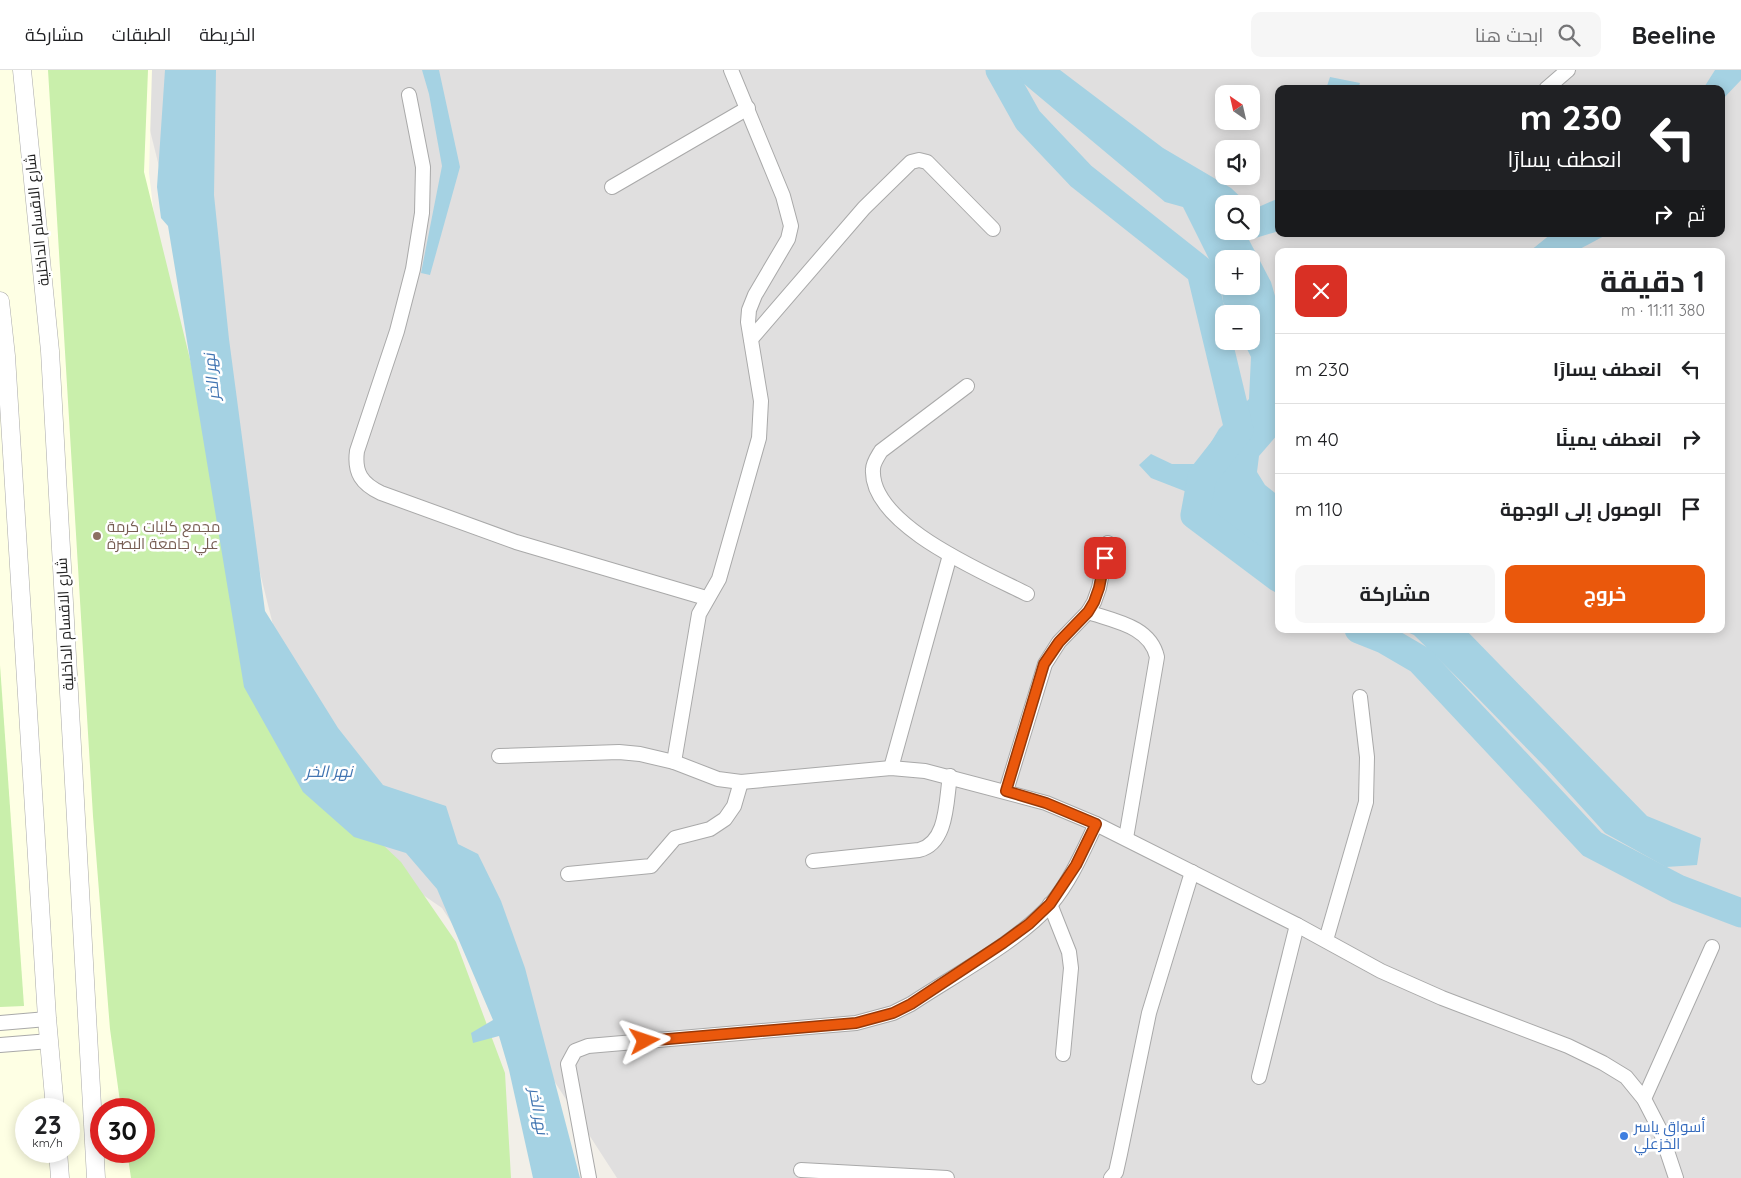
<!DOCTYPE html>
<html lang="ar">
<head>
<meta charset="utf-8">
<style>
  body { margin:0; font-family:Quicksand,Cairo,sans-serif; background:#f6f6f6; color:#202124; direction:rtl; height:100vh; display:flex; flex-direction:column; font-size:19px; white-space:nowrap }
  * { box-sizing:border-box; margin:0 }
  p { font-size:16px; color:#757577 }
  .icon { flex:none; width:28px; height:28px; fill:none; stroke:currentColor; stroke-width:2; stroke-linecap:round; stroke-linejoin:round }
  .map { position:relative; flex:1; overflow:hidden; direction:ltr }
  .panel { position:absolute; left:1275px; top:178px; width:450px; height:385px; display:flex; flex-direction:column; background:#fff; border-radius:10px; box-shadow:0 2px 12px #0003; direction:rtl }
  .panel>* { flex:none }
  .banner { position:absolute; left:1275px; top:15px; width:450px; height:152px; border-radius:10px; box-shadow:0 2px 12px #0003; direction:rtl; background:#202124; color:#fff; overflow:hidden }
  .needle { width:32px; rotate:326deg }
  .buttons { position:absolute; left:1215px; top:15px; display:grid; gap:10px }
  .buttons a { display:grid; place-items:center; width:45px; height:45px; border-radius:10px; background:#fff; box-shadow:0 2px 12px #0003; font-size:25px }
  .speed { position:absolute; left:15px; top:1028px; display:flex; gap:10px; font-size:25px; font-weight:700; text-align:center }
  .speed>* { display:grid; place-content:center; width:65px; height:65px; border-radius:50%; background:#fff; box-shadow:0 2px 12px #0003; line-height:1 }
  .speed small { font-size:12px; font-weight:400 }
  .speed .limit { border:8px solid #d22; background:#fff; color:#111 }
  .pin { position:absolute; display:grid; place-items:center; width:42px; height:42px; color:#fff; margin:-21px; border-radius:10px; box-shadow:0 2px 8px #0006 }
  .me { position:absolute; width:55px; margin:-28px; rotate:85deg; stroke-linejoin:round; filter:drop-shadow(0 0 4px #0008) }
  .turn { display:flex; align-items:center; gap:18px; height:105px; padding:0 20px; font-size:22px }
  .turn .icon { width:65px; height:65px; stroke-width:2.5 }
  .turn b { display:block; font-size:35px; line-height:42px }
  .then { display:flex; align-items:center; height:48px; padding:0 20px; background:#0003; gap:10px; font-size:19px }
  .round { display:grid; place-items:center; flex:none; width:52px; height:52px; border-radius:10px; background:#f6f6f6 }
  .headline { display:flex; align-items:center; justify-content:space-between; height:85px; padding:0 20px }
  h1 { font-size:30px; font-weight:700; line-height:38px }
  .button { display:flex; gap:10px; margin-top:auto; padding:10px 20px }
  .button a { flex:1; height:58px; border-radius:10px; background:#ea580c; color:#fff; font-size:20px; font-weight:700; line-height:58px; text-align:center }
  .button a+a { background:#f6f6f6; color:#202124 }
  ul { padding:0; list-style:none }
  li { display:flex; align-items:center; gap:15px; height:70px; padding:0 20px; border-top:1px solid #e0e0e0 }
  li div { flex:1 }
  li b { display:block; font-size:19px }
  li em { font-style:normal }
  header { display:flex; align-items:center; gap:30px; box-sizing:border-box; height:70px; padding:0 25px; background:#fff; border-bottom:1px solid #e0e0e0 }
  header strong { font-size:24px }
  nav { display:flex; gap:28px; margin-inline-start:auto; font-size:18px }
  .search { width:350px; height:45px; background:#f6f6f6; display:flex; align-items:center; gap:12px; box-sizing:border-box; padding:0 18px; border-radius:10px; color:#757577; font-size:19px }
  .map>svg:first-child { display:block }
</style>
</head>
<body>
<header>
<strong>Beeline</strong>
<div class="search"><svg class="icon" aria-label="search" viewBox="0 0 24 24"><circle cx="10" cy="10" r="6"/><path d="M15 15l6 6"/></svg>ابحث هنا</div>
<nav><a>الخريطة</a><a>الطبقات</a><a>مشاركة</a></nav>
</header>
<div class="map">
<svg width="1741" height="1108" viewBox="0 0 1741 1108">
  <rect width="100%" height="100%" fill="#f2efe8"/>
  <path fill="#e0dfdf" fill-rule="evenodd" d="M135,0H1741V1108H617L442,838L323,756ZM1279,19H1721V164H1279ZM1224,24H1251V51H1224ZM1224,79H1251V106H1224ZM1224,134H1251V161H1224ZM1279,181H1721V559H1279ZM1224,189H1251V216H1224ZM1224,244H1251V271H1224Z"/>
  <path fill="#feffe4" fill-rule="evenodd" d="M0,0H152L149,103L178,349L504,1108H0ZM26,1039H69V1081H26ZM101,1039H144V1081H101Z"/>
  <g fill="#c9efab">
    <path d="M48,0H148L144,102L287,684L401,792L456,872L505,1003L511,1108H131L127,1081H144V1039H121L110,959L93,746Z"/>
    <path d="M0,595L24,936L0,937Z"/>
  </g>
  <g fill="#a5d2e3" fill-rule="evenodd">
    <path d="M165,0H216L214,125L229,269L265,541L338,658L383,715L446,736L458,774L478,784L501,831L525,898L580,1108H533L509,1000L499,966L473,973L471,963L493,950L437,819L406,783L354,767L303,722L244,617L168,156L161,148L157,117Z"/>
    <path d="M422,0H439L460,97L430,205L421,203L442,96L429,24Z"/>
    <path d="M1015,0H1060L1163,78L1231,118L1248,134H1224V161H1251V137L1254,139L1279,128V161L1249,170L1271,212L1279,240V363L1259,386L1257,402L1265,415L1279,426V495L1187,422L1151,408L1139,395L1151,384L1172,394H1198L1219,359L1249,329L1251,287L1243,271H1251V244H1229L1223,232L1221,213L1183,137L1165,132L1017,8ZM1224,189H1251V216H1224Z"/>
    <path d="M1715,0H1741V10L1721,31V19H1703Z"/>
    <path d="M1330,7L1360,13L1358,19H1326Z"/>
    <path d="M1551,164H1608L1576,181H1530Z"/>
    <path d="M1400,559H1465L1647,746L1701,768L1697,795L1666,797L1605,763L1546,698L1471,621L1414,565Z"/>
  </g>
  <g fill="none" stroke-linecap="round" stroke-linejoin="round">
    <g stroke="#a5d2e3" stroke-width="29">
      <path d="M1000,0L1028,50L1081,106L1201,201L1239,360L1202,407L1195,445L1279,508"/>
      <path d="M1359,559L1384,569L1420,590L1592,774L1678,819L1741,843"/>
    </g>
    <g stroke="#a9a9a9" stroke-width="16">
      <g id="minor">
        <path d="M1546,19L1568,0"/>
        <path d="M409,25L423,97L422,143L413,199L397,261L357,381C354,403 362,414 381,423L516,472L706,528"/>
        <path d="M612,117L748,38"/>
        <path d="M751,269L864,138L911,92L919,90L927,92L993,159"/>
        <path d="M967,316L881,381C878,386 873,393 873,399C869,455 986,503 1027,524"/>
        <path d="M1088,542C1114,551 1150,556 1157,587L1126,768"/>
        <path d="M499,686L619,682L640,684L674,692L718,709L741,712L891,698L925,701L1046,733L1096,754L1297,855L1381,901L1442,928L1568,976L1603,993L1626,1007L1644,1029L1660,1060L1676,1108"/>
        <path d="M674,692L699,544L719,509L759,368L761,331L748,252L749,240L755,225L788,169L791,156L783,126L731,0"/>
        <path d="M891,698L950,485"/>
        <path d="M1006,721L1045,594L1059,572L1088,542L1094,532L1099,518L1108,473"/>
        <path d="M813,791L919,780C948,773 946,730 950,706"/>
        <path d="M568,804L651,796L675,768L710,759L725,749L734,736L741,712"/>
        <path d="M1050,834L1069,882L1071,898L1063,984"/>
        <path d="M1326,870L1366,732L1367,687L1360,627"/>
        <path d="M0,953L47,949"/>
        <path d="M0,975L50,971"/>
        <path d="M1259,1007L1297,855"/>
        <path d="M1644,1029L1712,877"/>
        <path d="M801,1100L947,1108"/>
        <path d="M589,1108L568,994L575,981L588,976L856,953L893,943L911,934C953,906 1019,871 1051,834C1071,810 1083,781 1096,754"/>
        <path d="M1111,1108L1116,1102L1120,1084L1149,943L1192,802"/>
      </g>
    </g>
    <g stroke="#a9a9a9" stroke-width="19">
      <g id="tertiary">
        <path d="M22,0L50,281L96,1108"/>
        <path d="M0,231L6,286L47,948L55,1039"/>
        <path d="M58,1081L60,1108"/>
      </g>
    </g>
    <use href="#minor" stroke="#fff" stroke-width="14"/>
    <use href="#tertiary" stroke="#fff" stroke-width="18"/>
  </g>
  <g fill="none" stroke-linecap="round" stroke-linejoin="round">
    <g stroke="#983908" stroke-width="12">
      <path id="route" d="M645,971L856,953L893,943L911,934L1003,873L1029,854L1050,834L1076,795L1096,754L1046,733L1006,721L1044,594L1059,572L1088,542L1094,532L1099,518L1105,488"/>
    </g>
    <use href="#route" stroke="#ea580c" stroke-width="9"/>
  </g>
  <circle fill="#8d6e63" stroke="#fff" stroke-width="2" cx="97" cy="466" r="5"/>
  <circle fill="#3f7fe0" stroke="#fff" stroke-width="2" cx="1624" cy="1066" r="5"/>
  <g text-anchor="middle" stroke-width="5" stroke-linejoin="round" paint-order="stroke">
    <g font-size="15" fill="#222" stroke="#fff">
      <text transform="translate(37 150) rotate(-96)" y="5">شارع الاقسام الداخلية</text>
      <text transform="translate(65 554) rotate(-93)" y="5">شارع الاقسام الداخلية</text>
    </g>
    <g font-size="15" fill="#785e54" stroke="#fff" text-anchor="start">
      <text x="107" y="462">مجمع كليات كرمة<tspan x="107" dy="17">علي جامعة البصرة</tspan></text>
    </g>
    <g font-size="15" fill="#366cbe" stroke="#fff" text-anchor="start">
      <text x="1634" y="1062">أسواق ياسر<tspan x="1634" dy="17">الخزعلي</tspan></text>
    </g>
    <g font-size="16" font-style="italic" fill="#4275b2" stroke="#fff">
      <text transform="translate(211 307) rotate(-96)" y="6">نهر الخر</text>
      <text x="329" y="707">نهر الخر</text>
      <text transform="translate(539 1041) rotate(80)" y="6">نهر الخر</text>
    </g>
  </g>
</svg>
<div class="buttons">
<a><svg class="needle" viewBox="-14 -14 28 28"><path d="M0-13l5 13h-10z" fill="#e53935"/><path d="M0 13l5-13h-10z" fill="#757577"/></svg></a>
<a><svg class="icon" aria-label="sound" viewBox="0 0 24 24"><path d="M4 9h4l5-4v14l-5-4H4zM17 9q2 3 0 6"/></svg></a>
<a><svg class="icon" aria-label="search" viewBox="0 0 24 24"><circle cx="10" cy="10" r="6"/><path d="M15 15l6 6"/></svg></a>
<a>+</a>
<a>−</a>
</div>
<div class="speed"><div>23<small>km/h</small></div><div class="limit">30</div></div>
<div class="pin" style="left:1105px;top:488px;background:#d93025"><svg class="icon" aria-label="arrive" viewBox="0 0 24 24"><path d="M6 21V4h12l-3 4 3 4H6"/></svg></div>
<svg class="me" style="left:645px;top:971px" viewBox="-20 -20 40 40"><path d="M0-17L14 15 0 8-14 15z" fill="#ea580c" stroke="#fff" stroke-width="4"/></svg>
<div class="banner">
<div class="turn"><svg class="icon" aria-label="left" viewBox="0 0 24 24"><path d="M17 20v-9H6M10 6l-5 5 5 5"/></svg><div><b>230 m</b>انعطف يسارًا</div></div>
<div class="then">ثم<svg class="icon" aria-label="right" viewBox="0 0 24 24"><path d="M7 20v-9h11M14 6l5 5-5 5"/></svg></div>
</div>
<section class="panel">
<div class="headline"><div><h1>1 دقيقة</h1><p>380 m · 11:11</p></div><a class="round" style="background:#d93025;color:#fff"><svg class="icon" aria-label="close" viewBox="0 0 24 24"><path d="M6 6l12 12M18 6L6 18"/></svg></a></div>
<ul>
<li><svg class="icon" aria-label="left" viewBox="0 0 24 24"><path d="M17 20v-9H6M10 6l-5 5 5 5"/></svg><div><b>انعطف يسارًا</b></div><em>230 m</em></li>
<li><svg class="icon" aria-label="right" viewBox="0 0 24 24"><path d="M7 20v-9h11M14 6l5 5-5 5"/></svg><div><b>انعطف يمينًا</b></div><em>40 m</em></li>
<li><svg class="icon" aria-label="arrive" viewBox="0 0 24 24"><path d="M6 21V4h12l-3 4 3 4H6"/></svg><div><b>الوصول إلى الوجهة</b></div><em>110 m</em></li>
</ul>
<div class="button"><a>خروج</a><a>مشاركة</a></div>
</section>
</div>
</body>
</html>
